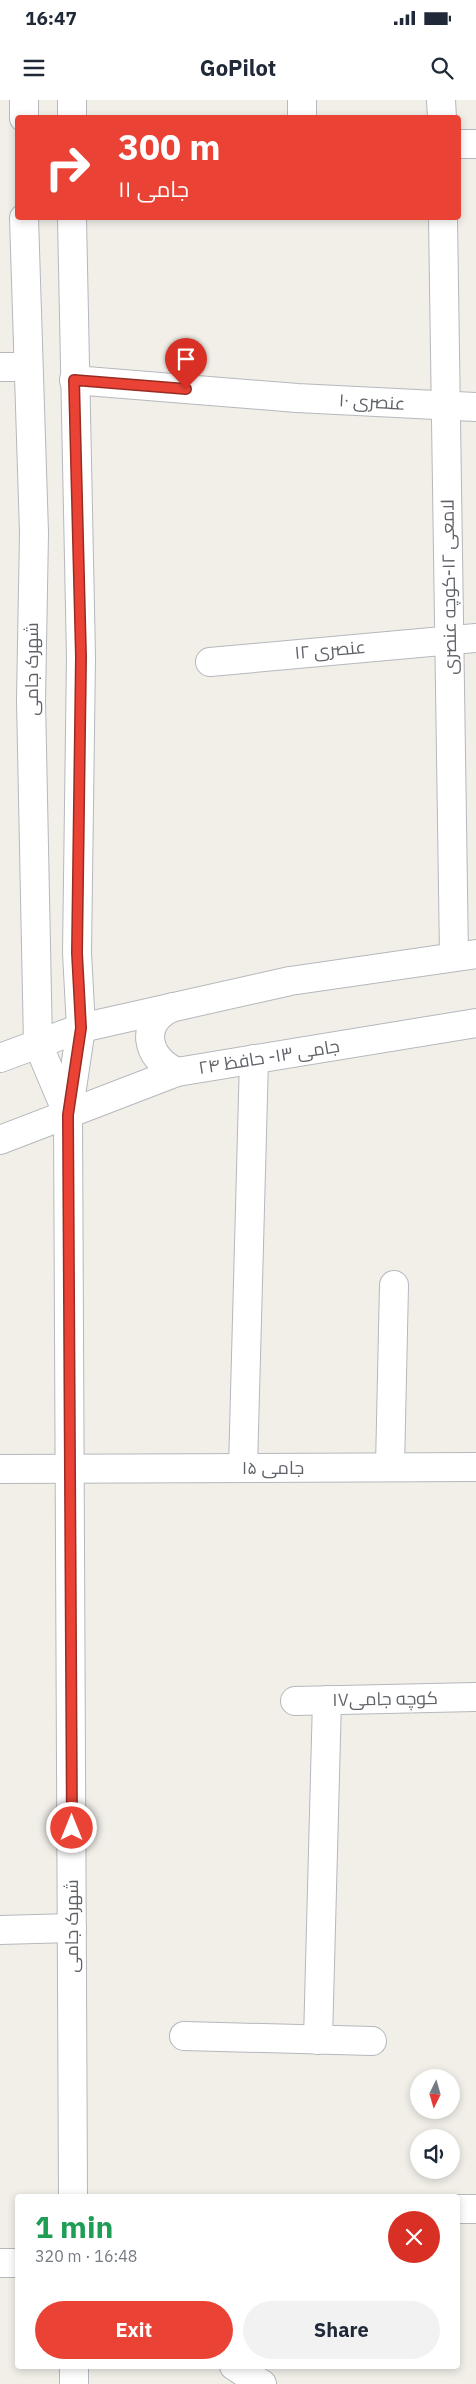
<!DOCTYPE html>
<html lang="en">
<head>
<meta charset="utf-8">
<style>
  body { margin:0; font-family:"IBM Plex Sans",Cairo,sans-serif; background:#f2f2f3; color:#1f2937; height:100vh; display:flex; flex-direction:column; font-size:19px; white-space:nowrap }
  * { box-sizing:border-box; margin:0 }
  p { font-size:16px; color:#747a83 }
  .icon { flex:none; width:28px; height:28px; fill:none; stroke:currentColor; stroke-width:2; stroke-linecap:round; stroke-linejoin:round }
  .map { position:relative; flex:1; overflow:hidden }
  .drawer { position:absolute; left:15px; top:2094px; width:445px; height:175px; display:flex; flex-direction:column; background:#fff; border-radius:5px; box-shadow:0 2px 8px #0003 }
  .drawer>* { flex:none }
  .guide { position:absolute; left:15px; top:15px; width:446px; height:105px; border-radius:5px; box-shadow:0 2px 8px #0003; background:#ea4335; color:#fff; overflow:hidden }
  .needle { width:32px; rotate:185deg }
  .fabs { position:absolute; left:410px; top:1969px; display:grid; gap:10px }
  .fabs a { display:grid; place-items:center; width:50px; height:50px; border-radius:50%; background:#fff; box-shadow:0 2px 8px #0003; font-size:25px }
  .pin { position:absolute; display:grid; place-items:center; width:42px; height:42px; color:#fff; margin:-51px -21px; border-radius:50% 50% 50% 0; rotate:-45deg; box-shadow:0 0 5px #0007 }
  .pin .icon { rotate:45deg }
  .me { position:absolute; width:55px; margin:-28px; rotate:0deg; stroke-linejoin:round; filter:drop-shadow(0 0 4px #0008) }
  .turn { display:flex; align-items:center; gap:18px; height:105px; padding:0 20px; font-size:22px }
  .turn .icon { width:65px; height:65px; stroke-width:2.5 }
  .turn b { display:block; font-size:35px; line-height:42px }
  .round { display:grid; place-items:center; flex:none; width:52px; height:52px; border-radius:26px; background:#f2f2f3 }
  .head { display:flex; align-items:center; justify-content:space-between; height:85px; padding:0 20px }
  h1 { font-size:30px; font-weight:700; line-height:38px; color:#1e9e55 }
  .button { display:flex; gap:10px; margin-top:auto; padding:10px 20px }
  .button a { flex:1; height:58px; border-radius:30px; background:#ea4335; color:#fff; font-size:20px; font-weight:700; line-height:58px; text-align:center }
  .button a+a { background:#f2f2f3; color:#1f2937 }
  .status { display:flex; justify-content:space-between; align-items:center; height:35px; padding:0 25px; background:#fff; direction:ltr }
  .status svg { height:14px; fill:currentColor }
  header { display:flex; justify-content:space-between; align-items:center; height:65px; padding:0 20px; background:#fff; font-size:22px; font-weight:700 }
  .map>svg:first-child { display:block }
</style>
</head>
<body>
<div class="status"><b>16:47</b><svg viewBox="0 0 49 12"><path d="M0 12V9h3v3zM5 12V6h3v6zM10 12V3h3v9zM15 12V0h3v12zM26 1h20v11H26zM47 4h2v5h-2z"/></svg></div>
<header><svg class="icon" aria-label="menu" viewBox="0 0 24 24"><path d="M4 6h16M4 12h16M4 18h16"/></svg>GoPilot<svg class="icon" aria-label="search" viewBox="0 0 24 24"><circle cx="10" cy="10" r="6"/><path d="M15 15l6 6"/></svg></header>
<div class="map">
<svg width="476" height="2284" viewBox="0 0 476 2284">
  <rect width="100%" height="100%" fill="#f1efe8"/>
  <g fill="none" stroke-linecap="round" stroke-linejoin="round">
    <g stroke="#b5b8bc" stroke-width="30">
      <g id="minor">
        <path d="M441,0L442,18"/>
        <path d="M302,18V0"/>
        <path d="M459,44H476"/>
        <path d="M443,118L454,856"/>
        <path d="M0,267H27"/>
        <path d="M74,280L297,298L476,307"/>
        <path d="M210,562L476,538"/>
        <path d="M390,1367L394,1185"/>
        <path d="M243,1368L254,959"/>
        <path d="M0,1369L476,1367"/>
        <path d="M295,1601L476,1597"/>
        <path d="M0,1830L72,1828"/>
        <path d="M184,1936L372,1941"/>
        <path d="M318,1940L327,1600"/>
        <path d="M458,2109H476"/>
        <path d="M0,2163H18"/>
        <path d="M234,2266L262,2284"/>
      </g>
    </g>
    <g stroke="#b5b8bc" stroke-width="30">
      <g id="tertiary">
        <path d="M72,0V18"/>
        <path d="M24,18V0"/>
        <path d="M24,118L34,433L31,600L38,944L68,1015"/>
        <path d="M72,118L81,557L77,853L81,928L68,1015L73,2096"/>
        <path d="M173,907C139,922 145,958 177,972"/>
        <path d="M0,958L81,928L290,881L476,854"/>
        <path d="M0,1040L177,972L476,923"/>
        <path d="M74,2266V2284"/>
      </g>
    </g>
    <use href="#minor" stroke="#fff" stroke-width="28"/>
    <use href="#tertiary" stroke="#fff" stroke-width="28"/>
  </g>
  <g fill="none" stroke-linecap="round" stroke-linejoin="round">
    <g stroke="#982c22" stroke-width="12">
      <path id="route" d="M72,1728L68,1015L81,928L77,853L81,557L74,280L186,289"/>
    </g>
    <use href="#route" stroke="#ea4335" stroke-width="9"/>
  </g>
  <g text-anchor="middle" stroke-width="4" stroke-linejoin="round" paint-order="stroke">
    <g font-size="18" fill="#5f6368" stroke="#fff">
      <text transform="translate(372 302) rotate(3)" y="6">۱۰ عنصری</text>
      <text transform="translate(449 487) rotate(-91)" y="6">لامعی ۱۲-کوچه عنصری</text>
      <text transform="translate(330 550) rotate(-5)" y="6">۱۲ عنصری</text>
      <text transform="translate(32 569) rotate(-90)" y="6">شهرک جامی</text>
      <text transform="translate(269 957) rotate(-9)" y="6">جامی ۱۳- حافظ ۲۴</text>
      <text x="273" y="1374">۱۵ جامی</text>
      <text transform="translate(385 1599) rotate(-1)" y="6">کوچه جامی۱۷</text>
      <text transform="translate(72 1826) rotate(-90)" y="6">شهرک جامی</text>
    </g>
  </g>
</svg>
<div class="fabs">
<a><svg class="needle" viewBox="-14 -14 28 28"><path d="M0-13l5 13h-10z" fill="#e53935"/><path d="M0 13l5-13h-10z" fill="#747a83"/></svg></a>
<a><svg class="icon" aria-label="sound" viewBox="0 0 24 24"><path d="M4 9h4l5-4v14l-5-4H4zM17 9q2 3 0 6"/></svg></a>
</div>
<div class="pin" style="left:186px;top:289px;background:#d93025"><svg class="icon" aria-label="arrive" viewBox="0 0 24 24"><path d="M6 21V4h12l-3 4 3 4H6"/></svg></div>
<svg class="me" style="left:72px;top:1728px" viewBox="-20 -20 40 40"><circle r="17" fill="#ea4335" stroke="#fff" stroke-width="3"/><path d="M0-11L8 9 0 5-8 9z" fill="#fff"/></svg>
<div class="guide">
<div class="turn"><svg class="icon" aria-label="right" viewBox="0 0 24 24"><path d="M7 20v-9h11M14 6l5 5-5 5"/></svg><div><b>300 m</b>۱۱ جامی</div></div>
</div>
<section class="drawer">
<div class="head"><div><h1>1 min</h1><p>320 m · 16:48</p></div><a class="round" style="background:#d93025;color:#fff"><svg class="icon" aria-label="close" viewBox="0 0 24 24"><path d="M6 6l12 12M18 6L6 18"/></svg></a></div>
<div class="button"><a>Exit</a><a>Share</a></div>
</section>
</div>
</body>
</html>
